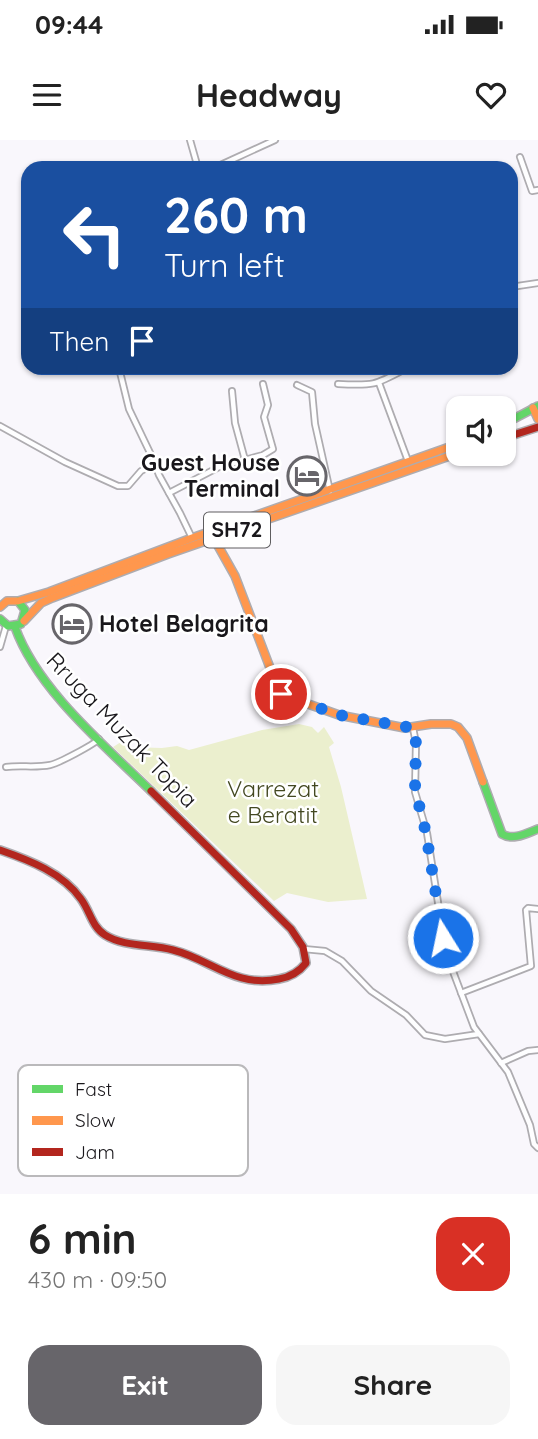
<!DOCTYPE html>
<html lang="en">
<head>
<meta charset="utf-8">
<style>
  body { margin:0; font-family:Quicksand,sans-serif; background:#f6f6f6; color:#222; height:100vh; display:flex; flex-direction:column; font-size:26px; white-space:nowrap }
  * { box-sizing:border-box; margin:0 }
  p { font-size:23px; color:#767676 }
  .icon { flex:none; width:38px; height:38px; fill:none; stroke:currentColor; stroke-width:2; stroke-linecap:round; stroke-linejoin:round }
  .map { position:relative; height:1054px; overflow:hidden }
  .sheet { display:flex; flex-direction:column; background:#fff; flex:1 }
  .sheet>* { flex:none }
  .top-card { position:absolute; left:21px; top:21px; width:497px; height:214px; border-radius:21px; box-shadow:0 2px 5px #0004; background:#1a4fa0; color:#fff; overflow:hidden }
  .fabs { position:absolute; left:446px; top:256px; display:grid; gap:14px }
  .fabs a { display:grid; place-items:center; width:70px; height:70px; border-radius:14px; background:#fff; box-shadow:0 2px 5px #0004; font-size:35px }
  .pin { position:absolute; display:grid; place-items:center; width:60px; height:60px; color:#fff; margin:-30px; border:4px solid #fff; border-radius:50%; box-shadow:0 2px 7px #0007 }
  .me { position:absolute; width:77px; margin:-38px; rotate:350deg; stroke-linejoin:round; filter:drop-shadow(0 0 5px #0008) }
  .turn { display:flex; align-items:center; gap:24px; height:147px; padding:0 28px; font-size:32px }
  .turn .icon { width:91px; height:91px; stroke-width:2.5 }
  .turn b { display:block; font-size:49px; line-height:60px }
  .then { display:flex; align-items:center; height:66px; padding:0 28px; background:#0003; gap:14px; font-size:26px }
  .round { display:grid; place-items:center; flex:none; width:74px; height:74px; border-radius:21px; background:#f6f6f6 }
  .head { display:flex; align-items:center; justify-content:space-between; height:119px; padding:0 28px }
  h1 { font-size:42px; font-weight:800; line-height:52px }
  .cta { display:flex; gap:14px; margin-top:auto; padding:14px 28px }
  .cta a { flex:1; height:80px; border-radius:21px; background:#67656a; color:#fff; font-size:28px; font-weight:800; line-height:80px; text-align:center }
  .cta a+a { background:#f6f6f6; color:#222 }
  .status { display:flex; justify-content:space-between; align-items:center; height:49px; padding:0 35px; background:#fff; direction:ltr }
  .status svg { height:19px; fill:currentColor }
  header { display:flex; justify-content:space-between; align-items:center; height:91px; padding:0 28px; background:#fff; font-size:32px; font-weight:800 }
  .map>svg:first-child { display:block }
</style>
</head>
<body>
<div class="status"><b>09:44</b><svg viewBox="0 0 49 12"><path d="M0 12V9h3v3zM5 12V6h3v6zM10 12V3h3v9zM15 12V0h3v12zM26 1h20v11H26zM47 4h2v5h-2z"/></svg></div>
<header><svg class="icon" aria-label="menu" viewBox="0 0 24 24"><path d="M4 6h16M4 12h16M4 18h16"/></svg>Headway<svg class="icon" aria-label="heart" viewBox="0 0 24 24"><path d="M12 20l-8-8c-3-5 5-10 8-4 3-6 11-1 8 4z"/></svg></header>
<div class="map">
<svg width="538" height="1054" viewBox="0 0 538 1054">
  <rect width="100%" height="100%" fill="#f9f7fc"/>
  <path fill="#ebefce" d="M299,584L312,587L318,593L324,587L334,603L329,607L341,647L367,759L328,762L287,753L274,761L113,607L121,602L130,607L162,608L177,606L189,610L262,590Z"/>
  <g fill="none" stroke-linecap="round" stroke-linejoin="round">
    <g stroke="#aeacb0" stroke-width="8">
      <g id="street">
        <path d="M190,0L198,28"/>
        <path d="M520,17L532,51L538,50"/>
        <path d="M214,28L275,0"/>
        <path d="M511,147L538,143"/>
        <path d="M119,228L129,269L153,319L159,335L180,373L192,398"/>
        <path d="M379,243L408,321"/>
        <path d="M338,244C375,246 375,245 407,228"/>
        <path d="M297,245L312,252L315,284L330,351"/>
        <path d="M232,251L235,283L245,320"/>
        <path d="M0,286L65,322L118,346H128L141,331L151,326L154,327"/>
        <path d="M169,353L219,327L263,315L273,309L264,277L268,265L263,244"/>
        <path d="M0,507L6,486"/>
        <path d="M413,588L416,603L415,652L427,693L446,813L474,887L508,932L530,985L534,1004L538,1008"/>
        <path d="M6,627C20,625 36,628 50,625C59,623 93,605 99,599"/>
        <path d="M304,809L325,811L342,821L371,851L406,875L425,895L445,899L479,894"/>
        <path d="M461,853L531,826L526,770L528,768L538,769"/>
        <path d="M501,923L528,911L538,910"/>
      </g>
    </g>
    <g stroke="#aeacb0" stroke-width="10">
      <g id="fast">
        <path d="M504,284L538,266"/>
        <path d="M0,479L8,486L21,484L25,470L18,461"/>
        <path d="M15,487C37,549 104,605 151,651"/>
        <path d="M483,642L502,694C513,701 527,693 538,689"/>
      </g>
    </g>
    <g stroke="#aeacb0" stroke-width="10">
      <g id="slow">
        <path d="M533,268L538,279"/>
        <path d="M212,395L235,436L280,554L339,575L405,588L431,584H451L458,587L467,598L483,642"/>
        <path d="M0,467L7,461H18L49,452L192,398L458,304"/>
        <path d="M24,481L41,463L52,458L168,414L458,313"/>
      </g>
    </g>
    <g stroke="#aeacb0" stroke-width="10">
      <g id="jam">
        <path d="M504,298L538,287"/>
        <path d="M0,710C29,720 63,733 81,759C90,771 92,787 105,795C124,807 151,804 173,810C212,820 235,848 279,839C291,837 299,832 306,823L303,807L291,789L151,651"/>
      </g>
    </g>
    <use href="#street" stroke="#fefeff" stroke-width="4.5"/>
    <use href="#fast" stroke="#63d668" stroke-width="7"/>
    <use href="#slow" stroke="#ff974d" stroke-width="7"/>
    <use href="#jam" stroke="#b3261e" stroke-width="7"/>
  </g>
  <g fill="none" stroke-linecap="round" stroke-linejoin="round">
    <path stroke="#1a73e8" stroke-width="12" stroke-dasharray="0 21.6" d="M281,554L339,575L413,588L416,603L415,649L426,693L443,798"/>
  </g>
  <defs>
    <g id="hotel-ring" transform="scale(2.0125)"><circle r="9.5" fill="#fff" stroke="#67656a" stroke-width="1.5"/><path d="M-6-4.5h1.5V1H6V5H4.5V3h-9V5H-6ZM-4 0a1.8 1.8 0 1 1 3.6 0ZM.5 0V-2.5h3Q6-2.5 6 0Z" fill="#67656a"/></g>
  </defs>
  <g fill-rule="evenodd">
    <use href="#hotel-ring" x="307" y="336"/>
    <use href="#hotel-ring" x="72" y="484"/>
  </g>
  <g text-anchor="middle" stroke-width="5" stroke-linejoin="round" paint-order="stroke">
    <rect fill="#fff" stroke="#5e5d5f" stroke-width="2" x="204" y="372.5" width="66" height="35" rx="5"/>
    <g font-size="21" font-weight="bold" fill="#19171b">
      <text x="237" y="397">SH72</text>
    </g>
    <g font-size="23" font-weight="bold" fill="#19171b" stroke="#fff" text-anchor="end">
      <text x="280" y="331">Guest House<tspan x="280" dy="26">Terminal</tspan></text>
      <text x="99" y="492" text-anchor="start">Hotel Belagrita</text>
    </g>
    <g font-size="23" fill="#19171b" stroke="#fff">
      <text transform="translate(122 590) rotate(46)" y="8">Rruga Muzak Topia</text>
    </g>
    <g font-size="23" fill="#434820" stroke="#fff">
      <text x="273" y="657">Varrezat<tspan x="273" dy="26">e Beratit</tspan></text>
    </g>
  </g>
  <rect x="18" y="925" width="230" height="111" rx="10" fill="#fff" stroke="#bab9bb" stroke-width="2"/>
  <rect x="32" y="945" width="31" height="8" fill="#63d668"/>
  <rect x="32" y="976" width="31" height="9" fill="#ff974d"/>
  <rect x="32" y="1008" width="31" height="8" fill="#b3261e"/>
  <g font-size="19" fill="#19171b">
    <text x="75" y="956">Fast</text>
    <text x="75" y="987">Slow</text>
    <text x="75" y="1019">Jam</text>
  </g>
</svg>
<div class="fabs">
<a><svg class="icon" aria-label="sound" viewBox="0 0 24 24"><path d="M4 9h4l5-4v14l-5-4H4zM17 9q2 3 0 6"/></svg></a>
</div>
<div class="pin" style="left:281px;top:554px;background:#d93025"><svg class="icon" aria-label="arrive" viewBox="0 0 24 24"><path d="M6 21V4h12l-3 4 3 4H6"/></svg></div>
<svg class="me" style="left:443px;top:798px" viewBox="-20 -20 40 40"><circle r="17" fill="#1a73e8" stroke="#fff" stroke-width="3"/><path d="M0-11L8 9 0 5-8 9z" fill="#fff"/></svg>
<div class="top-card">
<div class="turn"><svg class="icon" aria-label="left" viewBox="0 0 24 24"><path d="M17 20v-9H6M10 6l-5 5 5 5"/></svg><div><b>260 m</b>Turn left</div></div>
<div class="then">Then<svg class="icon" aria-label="arrive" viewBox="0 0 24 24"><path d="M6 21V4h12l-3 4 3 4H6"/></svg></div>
</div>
</div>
<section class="sheet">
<div class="head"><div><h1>6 min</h1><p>430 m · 09:50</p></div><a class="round" style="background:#d93025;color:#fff"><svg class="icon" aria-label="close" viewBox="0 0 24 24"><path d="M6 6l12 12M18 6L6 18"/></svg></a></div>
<div class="cta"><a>Exit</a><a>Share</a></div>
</section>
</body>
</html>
